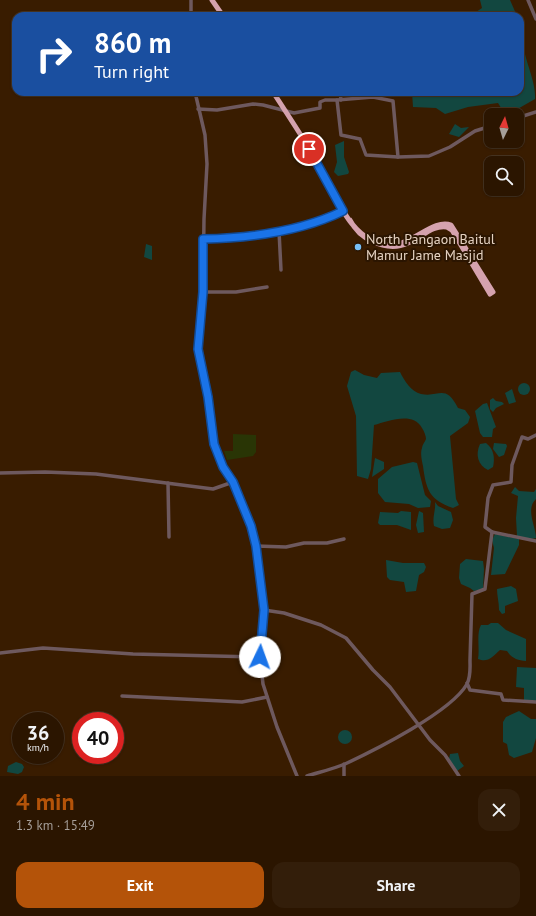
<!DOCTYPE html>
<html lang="en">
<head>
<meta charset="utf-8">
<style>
  body { margin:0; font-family:"PT Sans",sans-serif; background:#331e0a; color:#f1f3f6; height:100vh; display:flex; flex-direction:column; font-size:15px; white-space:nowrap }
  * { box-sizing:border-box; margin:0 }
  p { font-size:13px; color:#a69f99 }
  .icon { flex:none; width:22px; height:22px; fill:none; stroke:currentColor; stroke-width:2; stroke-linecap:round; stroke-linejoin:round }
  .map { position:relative; height:776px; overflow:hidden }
  .sheet { display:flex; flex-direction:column; background:#2b1500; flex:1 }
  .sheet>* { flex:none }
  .guide { position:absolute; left:12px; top:12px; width:512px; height:84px; border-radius:12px; box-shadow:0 1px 3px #0004,0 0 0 1px #473422; background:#1a4fa0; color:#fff; overflow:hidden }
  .needle { width:26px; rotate:5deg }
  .controls { position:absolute; left:484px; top:108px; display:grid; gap:8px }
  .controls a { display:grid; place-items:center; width:40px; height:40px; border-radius:8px; background:#2b1500; box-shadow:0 1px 3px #0004,0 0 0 1px #473422; font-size:20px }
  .speed { position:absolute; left:12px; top:712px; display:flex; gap:8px; font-size:20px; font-weight:700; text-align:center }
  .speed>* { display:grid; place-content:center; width:52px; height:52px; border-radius:50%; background:#2b1500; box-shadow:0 1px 3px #0004,0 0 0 1px #473422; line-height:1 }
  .speed small { font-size:10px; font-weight:400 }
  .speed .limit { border:6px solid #d22; background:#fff; color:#111 }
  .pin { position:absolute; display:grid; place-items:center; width:34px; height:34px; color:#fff; margin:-17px; border:2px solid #fff; border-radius:50%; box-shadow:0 1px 4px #0007 }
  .me { position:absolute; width:44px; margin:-22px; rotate:3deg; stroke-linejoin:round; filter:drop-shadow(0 0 3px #0008) }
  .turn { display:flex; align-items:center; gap:14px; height:84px; padding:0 16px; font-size:18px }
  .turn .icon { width:52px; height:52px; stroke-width:2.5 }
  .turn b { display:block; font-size:28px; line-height:34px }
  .round { display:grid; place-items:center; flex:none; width:42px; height:42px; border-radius:12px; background:#331e0a }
  .overview { display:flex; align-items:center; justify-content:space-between; height:68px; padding:0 16px }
  h1 { font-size:24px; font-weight:600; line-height:30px; color:#b45309 }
  .cta { display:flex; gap:8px; margin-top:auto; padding:8px 16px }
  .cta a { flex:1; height:46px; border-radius:12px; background:#b45309; color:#fff; font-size:16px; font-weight:600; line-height:46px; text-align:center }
  .cta a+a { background:#331e0a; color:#f1f3f6 }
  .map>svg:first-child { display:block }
</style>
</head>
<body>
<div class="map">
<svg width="536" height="776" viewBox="0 0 536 776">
  <rect width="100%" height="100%" fill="#391c00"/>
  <path fill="#293505" d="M233,434L256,435V452L253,456L227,460L224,451H233Z"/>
  <g fill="#124740">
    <path d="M480,0H510L517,16H470L482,8Z"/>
    <path d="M520,26C523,35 523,44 525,54C528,67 536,85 535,99L514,111H503L498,103L468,107L445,114L436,108L413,107L412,92H520Z"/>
    <path d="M455,124L461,128L469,127L459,137L449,134Z"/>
    <path d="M344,141V157L349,172L348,174L338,176L334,172L337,162L335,145Z"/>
    <path d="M146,244L152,246V260L144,257Z"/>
    <path d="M355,370L364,375L377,378L381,373L400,372C404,380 411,392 421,394C439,398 445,383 458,408L465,410L470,417L468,423L450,436L456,499L459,505L453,508C429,500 426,489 423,466C422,461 420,453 422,448C422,445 425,442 426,439C426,436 424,431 422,428C413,411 388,421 374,425L371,469L368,479L357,476L356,416L347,386L351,372Z"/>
    <circle cx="524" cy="389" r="6"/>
    <path d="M512,389L516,402L509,404L505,393Z"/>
    <path d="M493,398L496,401L502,402L504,404L496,408L493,412L490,409V400Z"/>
    <path d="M487,403L496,427L493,429L492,437H483L480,433L475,411L483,404Z"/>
    <path d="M486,443C494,449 495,458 493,467L488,470C478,465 475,455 480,444Z"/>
    <path d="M494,443L506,444L507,446L504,455L499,457L493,449Z"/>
    <path d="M375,458L384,462V469L372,477Z"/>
    <path d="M413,462L417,463L425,495L431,501L430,507L418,508L409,504L385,502L378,493V479L392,467Z"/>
    <path d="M515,487L519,491L534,492L536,489V499C525,509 536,527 536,538L527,540L517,536L516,518L518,496L511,493Z"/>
    <path d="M435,502L438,506L451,512L453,520L450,528L442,529L434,526C432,517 436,510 435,502Z"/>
    <path d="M401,511L411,512V530L397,525H380L378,523L380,512L398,513Z"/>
    <path d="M419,511L423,513L424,532L418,533L416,525Z"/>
    <path d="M495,534L519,539V545L505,574L491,575L494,548L492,540Z"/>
    <path d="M466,559L483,561L484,569L483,589L474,591L470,588L461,584L459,578L460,564Z"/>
    <path d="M386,560L403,563H424L426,567L424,572L419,575L416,591L406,592L404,582L390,580L387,577Z"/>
    <path d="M511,586L516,589L518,601L505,606V613L502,614L499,610C499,602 497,596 497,589Z"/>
    <path d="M491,623H498L506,630L526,639V661C518,660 512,659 507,651L500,650C492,657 488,663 478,659C480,648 476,634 481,625H488Z"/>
    <path d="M517,667L536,668V701L524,700V688L516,687Z"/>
    <path d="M519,711L531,719H536V738L532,752L514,758L509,755L507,744L503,742V722L506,717Z"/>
    <circle cx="345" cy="737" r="7"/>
    <path d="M458,753L460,761L464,766L457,771L449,759L450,754Z"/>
    <path d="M16,762L22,764L24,767L22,772L18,774L7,772L8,766Z"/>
  </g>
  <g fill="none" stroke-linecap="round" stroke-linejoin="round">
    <g stroke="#6e595e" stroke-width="3.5">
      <path d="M191,0V16"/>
      <path d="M528,0L536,19"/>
      <path d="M195,92L205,135L207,164L204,219L203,292L198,349L208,397L214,444L223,467L233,482L251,526L256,546L258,574L264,610L260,657L263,684L277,727L297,776"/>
      <path d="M340,92L341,100"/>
      <path d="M337,100L373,97L393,101L398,157"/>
      <path d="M198,109L217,110L253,104L263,105L294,113L320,108V102L325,100H337L341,135L360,139L366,155L398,157L429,156L450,147L475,131L491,126"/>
      <path d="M517,118L536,112"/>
      <path d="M279,231L281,270"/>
      <path d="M203,239C249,238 302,231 343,211"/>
      <path d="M203,292H236L267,287"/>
      <path d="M0,473L45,472L96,474L213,489L233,482"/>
      <path d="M168,483L169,537"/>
      <path d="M492,532L536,541"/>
      <path d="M256,546L286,547L304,543H327L344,539"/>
      <path d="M264,610L284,613L321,625L346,638L373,670L390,687L430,740L445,755L459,776"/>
      <path d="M0,653L43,648L133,654L260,657"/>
      <path d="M467,683L470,690L501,694L503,700L536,702"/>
      <path d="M122,696L242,702L267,697"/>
      <path d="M344,764V776"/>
      <path d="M307,776C320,772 333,769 345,764C375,750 451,712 467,684C471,676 470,668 470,660L472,594L485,589L492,532L485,527L488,498L493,485L511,482L512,465L522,437L528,439L536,435"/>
    </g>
    <g stroke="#d5a2ae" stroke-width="5">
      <path d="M212,0L223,16"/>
      <path d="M273,92C288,115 303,138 317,161C334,190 349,243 389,245C412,246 433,218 451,225L493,292L490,294L452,230L447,227C423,223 410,260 372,241C362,237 355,230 350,220"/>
    </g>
  </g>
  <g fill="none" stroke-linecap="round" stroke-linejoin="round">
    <g stroke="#114b97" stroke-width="10">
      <path id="route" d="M260,657L264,610L256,546L251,526L233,482L223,467L214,444L208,397L198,349L203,292V239C249,238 302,231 343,211L309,149"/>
    </g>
    <use href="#route" stroke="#1a73e8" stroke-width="7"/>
  </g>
  <circle fill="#77c0f7" stroke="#2b1500" stroke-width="1.5" cx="358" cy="247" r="4"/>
  <g text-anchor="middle" stroke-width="4" stroke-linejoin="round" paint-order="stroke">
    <g font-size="14" fill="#e5d2c1" stroke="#2b1500" text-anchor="start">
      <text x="366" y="244">North Pangaon Baitul<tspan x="366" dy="16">Mamur Jame Masjid</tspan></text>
    </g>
  </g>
</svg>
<div class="controls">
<a><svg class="needle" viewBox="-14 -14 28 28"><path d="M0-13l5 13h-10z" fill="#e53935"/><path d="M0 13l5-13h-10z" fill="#a69f99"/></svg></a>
<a><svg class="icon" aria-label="search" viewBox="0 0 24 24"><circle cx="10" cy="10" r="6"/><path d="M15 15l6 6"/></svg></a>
</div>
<div class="speed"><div>36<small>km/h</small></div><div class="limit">40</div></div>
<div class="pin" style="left:309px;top:149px;background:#d93025"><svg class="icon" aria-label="arrive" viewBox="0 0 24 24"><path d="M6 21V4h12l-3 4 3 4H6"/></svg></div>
<svg class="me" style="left:260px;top:657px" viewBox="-20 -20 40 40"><circle r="19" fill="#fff"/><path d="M0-13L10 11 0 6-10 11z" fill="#1a73e8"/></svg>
<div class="guide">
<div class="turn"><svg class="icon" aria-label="right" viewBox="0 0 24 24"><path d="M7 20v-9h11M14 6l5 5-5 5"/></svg><div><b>860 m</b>Turn right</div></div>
</div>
</div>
<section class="sheet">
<div class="overview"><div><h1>4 min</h1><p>1.3 km · 15:49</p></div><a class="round"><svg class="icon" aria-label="close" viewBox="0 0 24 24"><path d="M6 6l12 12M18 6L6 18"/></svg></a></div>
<div class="cta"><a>Exit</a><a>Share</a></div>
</section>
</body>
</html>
